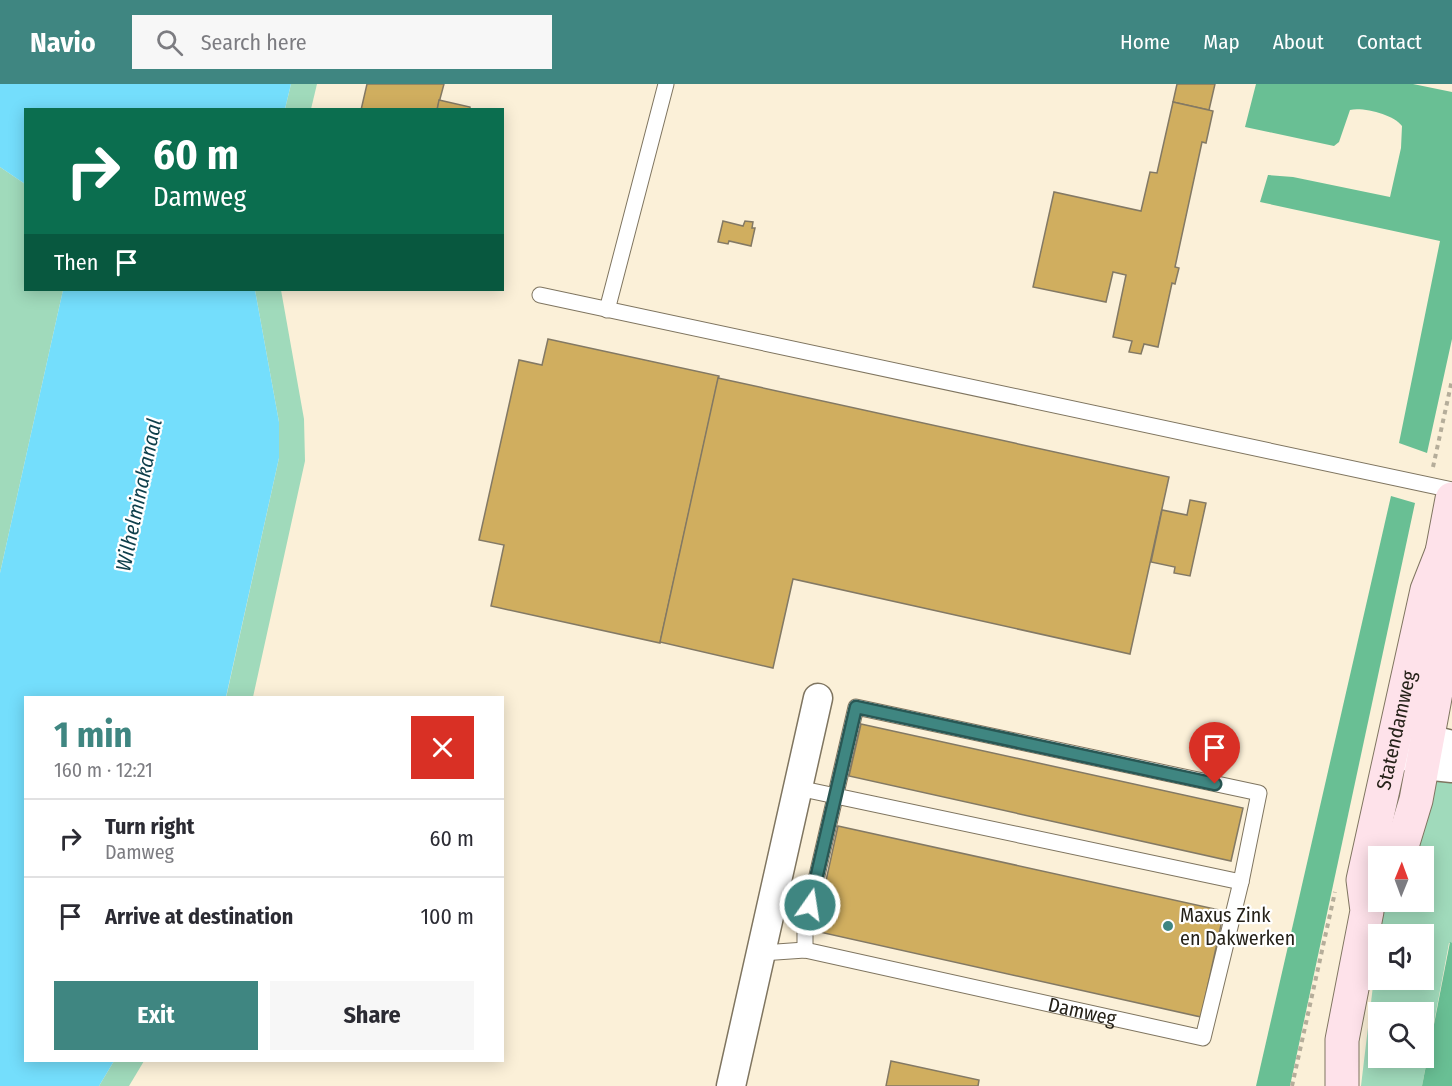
<!DOCTYPE html>
<html lang="en">
<head>
<meta charset="utf-8">
<style>
  body { margin:0; font-family:"Fira Sans Condensed",sans-serif; background:#f7f7f7; color:#2b2b33; height:100vh; display:flex; flex-direction:column; font-size:22px; white-space:nowrap }
  * { box-sizing:border-box; margin:0 }
  p { font-size:20px; color:#7c7c81 }
  .icon { flex:none; width:33px; height:33px; fill:none; stroke:currentColor; stroke-width:2; stroke-linecap:round; stroke-linejoin:round }
  .map { position:relative; flex:1; overflow:hidden }
  .details { position:absolute; left:24px; top:612px; width:480px; height:366px; display:flex; flex-direction:column; background:#fff; border-radius:0px; box-shadow:0 3px 15px #0003 }
  .details>* { flex:none }
  .top-card { position:absolute; left:24px; top:24px; width:480px; height:183px; border-radius:0px; box-shadow:0 3px 15px #0003; background:#0b6e4f; color:#fff; overflow:hidden }
  .needle { width:39px; rotate:1deg }
  .fabs { position:absolute; left:1368px; top:762px; display:grid; gap:12px }
  .fabs a { display:grid; place-items:center; width:66px; height:66px; border-radius:0px; background:#fff; box-shadow:0 3px 15px #0003; font-size:30px }
  .pin { position:absolute; display:grid; place-items:center; width:51px; height:51px; color:#fff; margin:-62px -26px; border-radius:50% 50% 50% 0; rotate:-45deg; box-shadow:0 0 6px #0007 }
  .pin .icon { rotate:45deg }
  .me { position:absolute; width:66px; margin:-33px; rotate:13deg; stroke-linejoin:round; filter:drop-shadow(0 0 4px #0008) }
  .turn { display:flex; align-items:center; gap:21px; height:126px; padding:0 30px; font-size:27px }
  .turn .icon { width:78px; height:78px; stroke-width:2.5 }
  .turn b { display:block; font-size:42px; line-height:51px }
  .then { display:flex; align-items:center; height:57px; padding:0 30px; background:#0003; gap:12px; font-size:22px }
  .round { display:grid; place-items:center; flex:none; width:63px; height:63px; border-radius:0px; background:#f7f7f7 }
  .headline { display:flex; align-items:center; justify-content:space-between; height:102px; padding:0 30px }
  h1 { font-size:36px; font-weight:700; line-height:45px; color:#3f8681 }
  .cta { display:flex; gap:12px; margin-top:auto; padding:12px 30px }
  .cta a { flex:1; height:69px; border-radius:0px; background:#3f8681; color:#fff; font-size:24px; font-weight:700; line-height:69px; text-align:center }
  .cta a+a { background:#f7f7f7; color:#2b2b33 }
  ul { padding:0; list-style:none }
  li { display:flex; align-items:center; gap:18px; height:78px; padding:0 30px; border-top:2px solid #e1e1e2 }
  li div { flex:1 }
  li b { display:block; font-size:22px }
  li em { font-style:normal }
  header { display:flex; align-items:center; gap:36px; box-sizing:border-box; height:84px; padding:0 30px; background:#3f8681; color:#fff }
  header strong { font-size:28px }
  nav { display:flex; gap:33px; margin-inline-start:auto; font-size:21px }
  .search { width:420px; height:54px; background:#f7f7f7; display:flex; align-items:center; gap:15px; box-sizing:border-box; padding:0 21px; border-radius:0px; color:#7c7c81; font-size:22px }
  .map>svg:first-child { display:block }
</style>
</head>
<body>
<header>
<strong>Navio</strong>
<div class="search"><svg class="icon" aria-label="search" viewBox="0 0 24 24"><circle cx="10" cy="10" r="6"/><path d="M15 15l6 6"/></svg>Search here</div>
<nav><a>Home</a><a>Map</a><a>About</a><a>Contact</a></nav>
</header>
<div class="map">
<svg width="1452" height="1002" viewBox="0 0 1452 1002">
  <rect width="100%" height="100%" fill="#fbf0d8"/>
  <g fill="#a0dabb" fill-rule="evenodd">
    <path d="M291,0H317L311,25H285Z"/>
    <path d="M0,83L25,100L26,206H63L0,489Z"/>
    <path d="M255,206H281L304,335L305,377L253,613L226,614L279,374V338Z"/>
    <path d="M1435,695L1452,697V859H1449L1422,1002H1361L1378,860V896H1424V850H1380L1382,831L1390,818H1424V772H1416ZM1378,928H1424V974H1378Z"/>
    <path d="M114,977H144L129,1002H99Z"/>
  </g>
  <g fill="#69bf94">
    <path d="M1256,0H1413L1452,8V255L1427,369L1399,359L1440,157L1260,118L1268,91L1293,93L1390,113L1401,64L1402,42C1394,31 1364,23 1350,26L1339,58L1334,62L1245,43Z"/>
    <path d="M1391,412L1415,419L1290,1002H1256Z"/>
    <path d="M1450,858L1452,859V1002H1422Z"/>
  </g>
  <g fill="#74defc">
    <path d="M0,0H291L285,25L26,26L25,100L0,83Z"/>
    <path d="M63,206H255L279,338V374L226,613L26,614V976L114,977L99,1002H0V489Z"/>
  </g>
  <g fill="#d0ae5f" stroke="#837964" stroke-width="1.5">
    <path d="M367,0H444L437,26H361Z"/>
    <path d="M1177,0H1215L1209,26L1173,18Z"/>
    <path d="M439,16L470,23V26H437Z"/>
    <path d="M1173,18L1213,27L1206,59L1202,58L1175,183L1179,184L1175,200L1172,199L1158,263L1144,260L1141,270L1129,268L1132,257L1113,253L1126,191L1113,188L1106,218L1033,203L1054,108L1141,127L1150,88L1157,89Z"/>
    <path d="M723,137L743,142L745,137L753,138L752,144H755L751,162L729,157L728,160L718,158Z"/>
    <path d="M548,255L719,292L660,559L491,522L504,461L479,456L519,276L542,281Z"/>
    <path d="M718,294L1169,393L1130,570L793,495L773,584L660,558Z"/>
    <path d="M1190,416L1206,419L1190,492L1174,489L1175,483L1151,478L1162,426L1187,431Z"/>
    <path d="M861,640L1243,724L1231,777L849,692Z"/>
    <path d="M838,742L1224,827L1201,933L815,847Z"/>
    <path d="M891,977L979,996L978,1002H886Z"/>
  </g>
  <g fill="none" stroke-linecap="round" stroke-linejoin="round">
    <g stroke="#7f7560" stroke-width="17">
      <g id="lane">
        <path d="M540,211L1452,406"/>
        <path d="M607,226L666,0"/>
        <path d="M805,866V843L856,623L1259,709L1241,798"/>
        <path id="s1" d="M761,869L805,866L1203,954L1241,798L798,704"/>
      </g>
    </g>
    <g stroke="#7f7560" stroke-width="31">
      <g id="street">
        <path d="M1407,659L1428,655L1452,661"/>
        <path d="M1403,669L1423,681L1452,684"/>
        <path d="M731,1002L818,614"/>
      </g>
    </g>
    <g stroke="#7f7560" stroke-width="35">
      <g id="secondary">
        <path d="M1399,772L1416,716L1452,522L1451,506L1442,468"/>
        <path id="s2" d="M1342,1002V956L1367,827L1363,796L1427,506L1442,468L1452,415"/>
      </g>
    </g>
    <g stroke="#b5ad9a" stroke-width="4" stroke-dasharray="4.5 4.5" stroke-linecap="butt">
      <path d="M1433,383L1452,296"/>
      <path d="M1292,1002L1335,808"/>
    </g>
    <use href="#lane" stroke="#fff" stroke-width="15"/>
    <use href="#street" stroke="#fff" stroke-width="28"/>
    <use href="#secondary" stroke="#fee2ea" stroke-width="33"/>
  </g>
  <g fill="none" stroke-linecap="round" stroke-linejoin="round">
    <g stroke="#295754" stroke-width="15">
      <path id="route" d="M810,821L856,623L1215,700"/>
    </g>
    <use href="#route" stroke="#3f8681" stroke-width="10"/>
  </g>
  <circle fill="#3f8681" stroke="#fff" stroke-width="2" cx="1168" cy="842" r="6"/>
  <g text-anchor="middle" stroke-width="4.5" stroke-linejoin="round" paint-order="stroke">
    <g font-size="20" fill="#262219" stroke="#fff">
      <text dy="7" stroke="none"><textPath href="#s2" startOffset="362">Statendamweg</textPath></text>
      <text dy="7" stroke="none"><textPath href="#s1" startOffset="328">Damweg</textPath></text>
    </g>
    <g font-size="20" fill="#262219" stroke="#fff" text-anchor="start">
      <text x="1180" y="838">Maxus Zink<tspan x="1180" dy="23">en Dakwerken</tspan></text>
    </g>
    <g font-size="21" font-style="italic" fill="#0e3f4b" stroke="#fff">
      <text transform="translate(139 411) rotate(-78)" y="7">Wilhelminakanaal</text>
    </g>
  </g>
</svg>
<div class="fabs">
<a><svg class="needle" viewBox="-14 -14 28 28"><path d="M0-13l5 13h-10z" fill="#e53935"/><path d="M0 13l5-13h-10z" fill="#7c7c81"/></svg></a>
<a><svg class="icon" aria-label="sound" viewBox="0 0 24 24"><path d="M4 9h4l5-4v14l-5-4H4zM17 9q2 3 0 6"/></svg></a>
<a><svg class="icon" aria-label="search" viewBox="0 0 24 24"><circle cx="10" cy="10" r="6"/><path d="M15 15l6 6"/></svg></a>
</div>
<div class="pin" style="left:1215px;top:700px;background:#d93025"><svg class="icon" aria-label="arrive" viewBox="0 0 24 24"><path d="M6 21V4h12l-3 4 3 4H6"/></svg></div>
<svg class="me" style="left:810px;top:821px" viewBox="-20 -20 40 40"><circle r="17" fill="#3f8681" stroke="#fff" stroke-width="3"/><path d="M0-11L8 9 0 5-8 9z" fill="#fff"/></svg>
<div class="top-card">
<div class="turn"><svg class="icon" aria-label="right" viewBox="0 0 24 24"><path d="M7 20v-9h11M14 6l5 5-5 5"/></svg><div><b>60 m</b>Damweg</div></div>
<div class="then">Then<svg class="icon" aria-label="arrive" viewBox="0 0 24 24"><path d="M6 21V4h12l-3 4 3 4H6"/></svg></div>
</div>
<section class="details">
<div class="headline"><div><h1>1 min</h1><p>160 m · 12:21</p></div><a class="round" style="background:#d93025;color:#fff"><svg class="icon" aria-label="close" viewBox="0 0 24 24"><path d="M6 6l12 12M18 6L6 18"/></svg></a></div>
<ul>
<li><svg class="icon" aria-label="right" viewBox="0 0 24 24"><path d="M7 20v-9h11M14 6l5 5-5 5"/></svg><div><b>Turn right</b><p>Damweg</p></div><em>60 m</em></li>
<li><svg class="icon" aria-label="arrive" viewBox="0 0 24 24"><path d="M6 21V4h12l-3 4 3 4H6"/></svg><div><b>Arrive at destination</b></div><em>100 m</em></li>
</ul>
<div class="cta"><a>Exit</a><a>Share</a></div>
</section>
</div>
</body>
</html>
